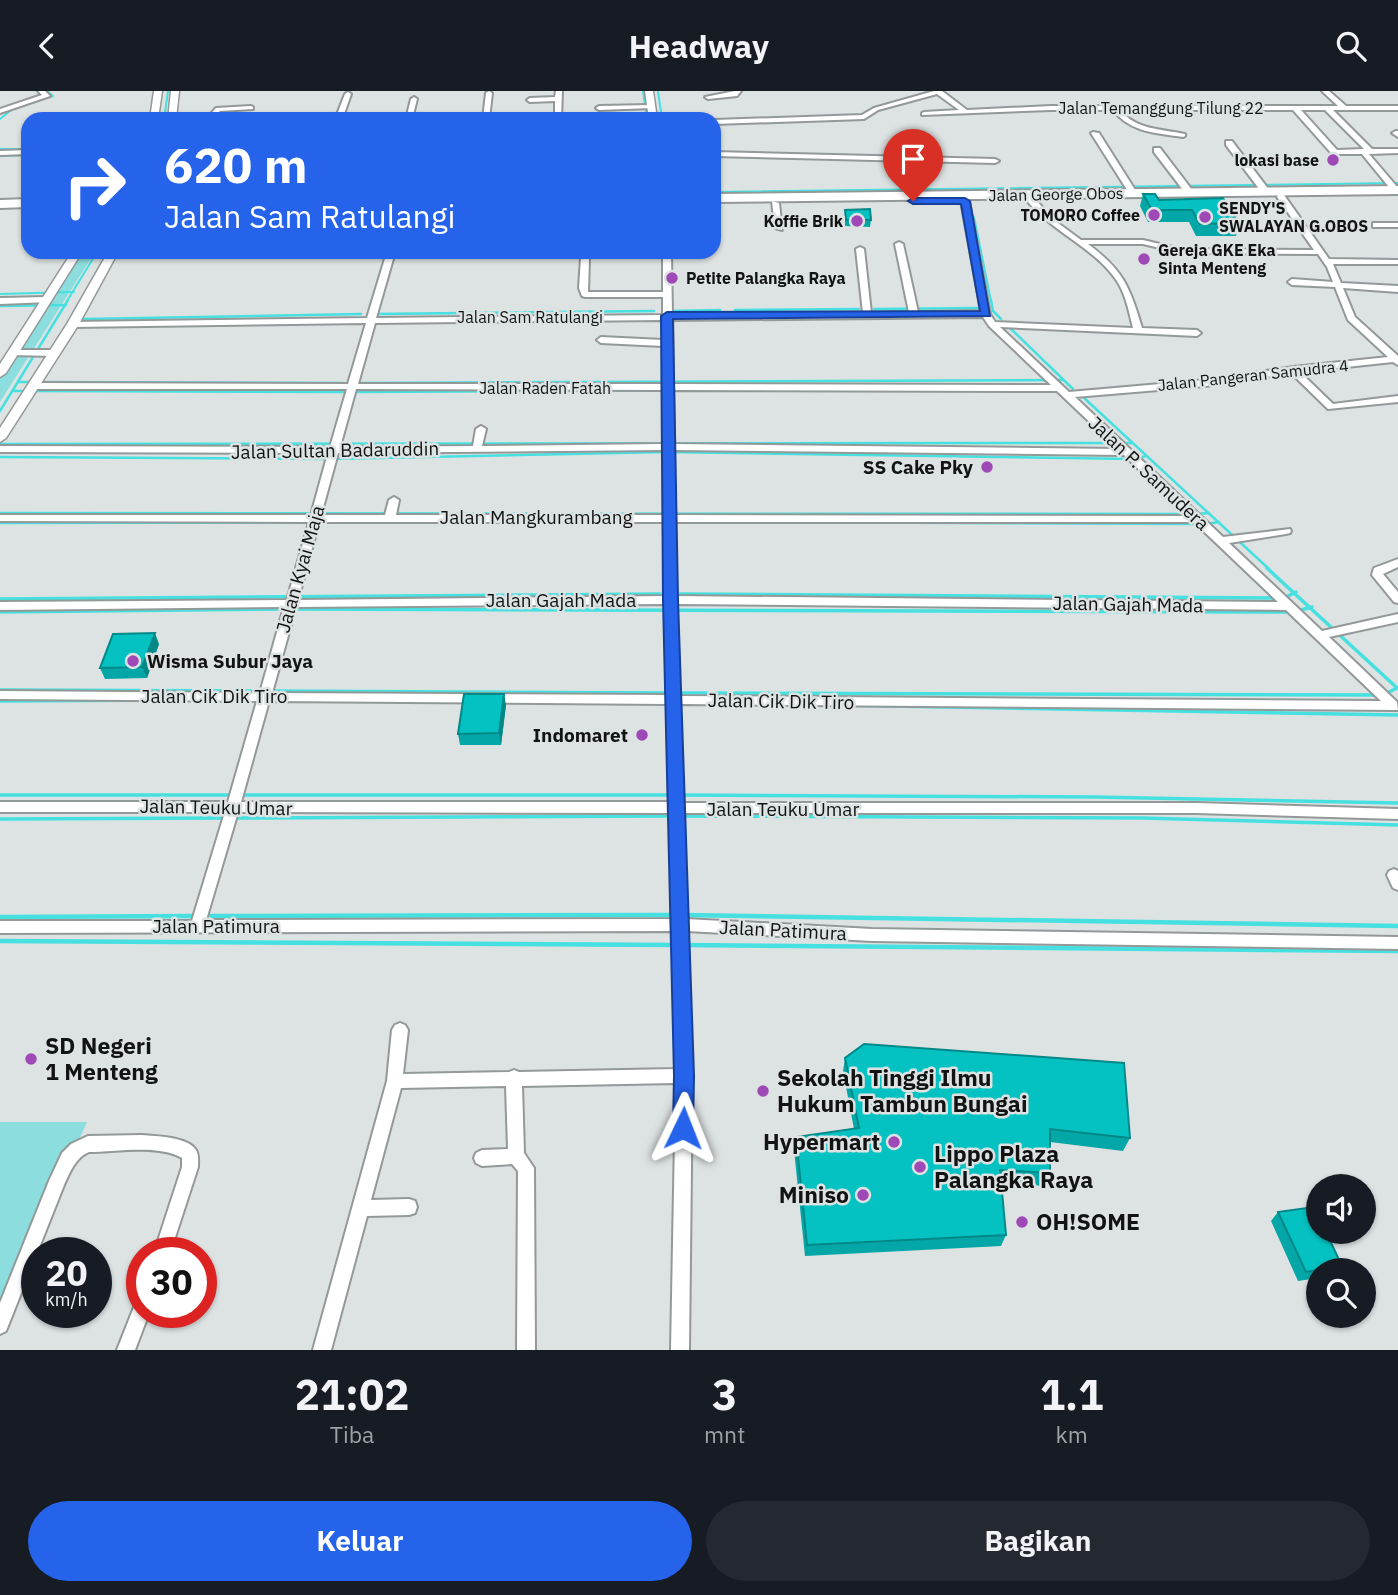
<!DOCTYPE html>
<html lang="id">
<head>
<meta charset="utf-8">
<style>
  body { margin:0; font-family:"IBM Plex Sans",sans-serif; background:#242831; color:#f1f3f6; height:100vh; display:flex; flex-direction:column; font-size:26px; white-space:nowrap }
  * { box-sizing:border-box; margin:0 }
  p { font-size:23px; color:#9ea1a6 }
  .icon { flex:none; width:38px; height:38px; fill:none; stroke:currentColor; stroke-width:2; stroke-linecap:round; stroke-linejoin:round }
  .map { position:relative; height:1259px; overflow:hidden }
  .sheet { display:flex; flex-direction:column; background:#171b24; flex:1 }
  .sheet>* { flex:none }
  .top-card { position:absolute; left:21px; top:21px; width:700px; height:147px; border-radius:21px; box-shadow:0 2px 5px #0004; background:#2563eb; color:#fff; overflow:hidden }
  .fabs { position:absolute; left:1306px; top:1083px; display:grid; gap:14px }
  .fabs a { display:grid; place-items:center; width:70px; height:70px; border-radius:50%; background:#171b24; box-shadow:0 2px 5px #0004; font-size:35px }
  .speed { position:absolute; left:21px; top:1146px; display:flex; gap:14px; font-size:35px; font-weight:700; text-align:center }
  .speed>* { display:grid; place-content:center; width:91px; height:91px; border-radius:50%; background:#171b24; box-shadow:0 2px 5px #0004; line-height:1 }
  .speed small { font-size:18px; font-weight:400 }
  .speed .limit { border:10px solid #d22; background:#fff; color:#111 }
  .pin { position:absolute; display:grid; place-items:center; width:60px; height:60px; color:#fff; margin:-72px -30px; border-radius:50% 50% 50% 0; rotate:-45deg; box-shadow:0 0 7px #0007 }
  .pin .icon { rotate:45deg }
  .me { position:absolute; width:77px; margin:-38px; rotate:2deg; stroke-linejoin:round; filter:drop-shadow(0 0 5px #0008) }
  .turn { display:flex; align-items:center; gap:24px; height:147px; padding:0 28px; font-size:32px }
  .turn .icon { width:91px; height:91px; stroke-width:2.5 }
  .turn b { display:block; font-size:49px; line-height:60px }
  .eta { display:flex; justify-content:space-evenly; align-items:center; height:119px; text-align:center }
  .eta b { font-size:42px; font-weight:700; line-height:49px }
  .cta { display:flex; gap:14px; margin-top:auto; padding:14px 28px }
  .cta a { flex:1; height:80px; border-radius:42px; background:#2563eb; color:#fff; font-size:28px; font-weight:700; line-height:80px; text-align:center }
  .cta a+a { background:#242831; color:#f1f3f6 }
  header { display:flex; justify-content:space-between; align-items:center; height:91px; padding:0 28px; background:#171b24; font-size:32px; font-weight:700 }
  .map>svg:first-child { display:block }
</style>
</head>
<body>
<header><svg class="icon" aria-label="back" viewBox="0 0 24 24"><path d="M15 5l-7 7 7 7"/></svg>Headway<svg class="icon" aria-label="search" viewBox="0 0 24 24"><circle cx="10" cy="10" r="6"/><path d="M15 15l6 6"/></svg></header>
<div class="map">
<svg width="1398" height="1259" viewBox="0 0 1398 1259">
  <rect width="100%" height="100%" fill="#dde2e2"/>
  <g fill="#8cdede">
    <path d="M80,161H95L0,311V286Z"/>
    <path d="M0,1031H87L0,1222Z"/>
  </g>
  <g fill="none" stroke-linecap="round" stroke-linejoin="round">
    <g stroke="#46e0e0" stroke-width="2">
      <path d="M643,0L647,28"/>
      <path d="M658,0L662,28"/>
      <path d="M22,14L53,5L47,0"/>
      <path d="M0,28L15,16"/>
      <path d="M164,28L168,0"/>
      <path d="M0,58H28"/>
      <path d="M0,65L28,64"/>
      <path d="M714,101L1398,92"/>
      <path d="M0,108H28"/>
      <path d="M974,126L991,210"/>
      <path d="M0,203L74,201"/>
      <path d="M67,210L97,161"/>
    </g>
    <g stroke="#46e0e0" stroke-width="2.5">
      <path d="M991,209L993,220L1001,228"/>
      <path d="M0,215L66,214"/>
      <path d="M874,218L978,217"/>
      <path d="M735,219L859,218"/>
      <path d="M670,220L720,219"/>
      <path d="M376,223L654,220"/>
      <path d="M84,228L361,223"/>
      <path d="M1009,236L1073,298"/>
      <path d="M19,291L343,292"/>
      <path d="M359,292L1063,289"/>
      <path d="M14,300H26"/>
      <path d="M34,300L343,301"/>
      <path d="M357,301L714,299"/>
      <path d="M1083,306L1269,478"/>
      <path d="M0,320L68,209"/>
      <path d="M0,353L1132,352"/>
      <path d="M0,366L330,368L666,361L1135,368L1146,365"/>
      <path d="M0,422L1188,423"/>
      <path d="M1196,423L1209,422"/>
      <path d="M748,431L1199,433"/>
      <path d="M0,432L572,431"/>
      <path d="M1206,433L1219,431"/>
    </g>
    <g stroke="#46e0e0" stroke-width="3.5">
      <path d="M1267,477L1396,596"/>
      <path d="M680,503L1276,507"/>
      <path d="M1284,507L1296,501"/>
      <path d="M0,508L660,503"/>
      <path d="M293,518L1289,521"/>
      <path d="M1297,520L1312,516"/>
      <path d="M0,521L285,518"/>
      <path d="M0,599L263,600"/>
      <path d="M271,600L669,602"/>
      <path d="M677,602L1383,604L1397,597"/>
      <path d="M0,610L161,609"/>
      <path d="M833,614L1398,624"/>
      <path d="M0,704H671"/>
      <path d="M679,704L1095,706L1398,712"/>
      <path d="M679,725L1142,727L1398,734"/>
      <path d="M235,727L671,725"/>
      <path d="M0,728L227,727"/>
    </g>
    <g stroke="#46e0e0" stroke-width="4.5">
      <path d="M683,824L1398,835"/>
      <path d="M203,825L675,824"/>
      <path d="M0,826L195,825"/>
      <path d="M0,850L675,854"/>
      <path d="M683,854L1398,860"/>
    </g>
    <g stroke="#939898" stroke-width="4">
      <g id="minor">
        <path d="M38,0H45L50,5L0,22V18L42,4Z"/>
        <path d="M489,0L492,2L489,28H483L486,2Z"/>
        <path d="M556,0H562L561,28H555V10L530,11L527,9L530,7L555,6Z"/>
        <path d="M735,0H741L737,5L708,8L705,6Z"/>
        <path d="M934,0H942L967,19L1051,15H1338L1322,0H1329L1346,15H1398V19H1333L1372,58H1398V62L1369,63L1398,97V101H1393L1362,63H1332L1293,19H1120C1136,39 1162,38 1185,43V45L1183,46C1157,42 1131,42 1113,19H1051L922,24V22L924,21L959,19L937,3L878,19L864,28L714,33V29L862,24L874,17ZM1301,19H1325L1364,58L1337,59Z"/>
        <path d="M348,1L351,3L343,26L345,28H304L307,26H336L345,3Z"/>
        <path d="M414,6L417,8L412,28H406L411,8Z"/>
        <path d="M651,14L653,15V17L599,19L596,17L599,15Z"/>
        <path d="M251,15L253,16V18L220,20L213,28H206L216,17Z"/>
        <path d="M1396,40H1398V46L1392,42Z"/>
        <path d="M1093,41L1099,42L1137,102L1136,104L1129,102L1091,42Z"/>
        <path d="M1226,50H1232L1269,99V103H1263L1226,54Z"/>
        <path d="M1154,57H1160L1192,99V103H1186L1154,61Z"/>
        <path d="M28,59V63L0,64V60Z"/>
        <path d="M714,61L995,68L999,70L995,72L714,65Z"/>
        <path d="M1278,104H1284L1329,168L1398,169V173H1333L1341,192L1398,195V201L1343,197L1355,226L1398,265V274L1393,271L1300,281L1333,313L1398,305V311L1328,318L1291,282L1206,295L1075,306L1223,446L1290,438L1291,440L1290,442L1286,443L1229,452L1322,540L1398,523V531L1329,546L1397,611L1398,619L679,613L682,712H1196L1398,718V728L1196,722H683L686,828L872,838L1398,846V858L872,850L687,840L692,985L689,1259H671L676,992L522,995L524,1062L534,1077L535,1259H517L518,1080L512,1073L482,1075L476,1072L474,1067L476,1062L482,1059L508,1058L506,995L401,997L371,1109L409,1108L415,1110L417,1116L415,1122L409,1124L367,1125L331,1259H313L387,990L392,939L395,934L400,932L405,934L408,939L403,983L509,981L514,979L519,981L676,978L673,840L0,842V830H192L225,721H0V711H228L257,610L0,608V600L260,602L284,516L0,519V511L287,509L309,431L0,430V424H311L328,362L0,361V355L330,356L347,298H33L28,295L33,292L348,293L366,232L73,236L69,233L70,231L367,227L387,161H395L376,227L663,224V206H585L582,205L579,197L581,167L585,165L589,167L588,201H663V161H671L672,224L863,222L856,158L860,156L864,158L871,222L909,221L895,153L899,151L903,153L918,221L981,220L961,110L965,108L969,110L990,223L995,231L1133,237C1129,221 1126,204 1117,190C1095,157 1055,143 1028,111V107H1034L1054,129L1081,149H1143L1181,158L1314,159L1277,106ZM1088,153H1143L1181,162L1318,163L1327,176L1333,191L1292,188L1288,191L1292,194L1335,196L1348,229L1388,266L1293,276L1206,289L1069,301L1000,236L1197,245L1201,242L1197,239L1142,237C1130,196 1123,179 1088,153ZM983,226L989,235L1051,294L673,293L672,229ZM663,229V249L601,246L597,249L601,252L663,255L664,293H358L375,232ZM356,298L664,299V353L482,355L486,338L481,335L476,338L473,355L340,356ZM673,299L1057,300L1118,358L674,353ZM664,359V424H396L399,409L394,406L389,409L385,424H321L338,362ZM674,359L1124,364L1187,425L674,424ZM319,431H664V505L298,509ZM675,431H1194L1278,511L676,505ZM665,513L667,604L272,602L296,516ZM676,513L1286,519L1381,610L679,605ZM269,610L667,613L669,711H241ZM238,721L670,722L672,828L206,829Z"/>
        <path d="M772,110L779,112L782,139L775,137Z"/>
        <rect x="1373" y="132" width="25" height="4"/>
        <path d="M47,206L50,207V211L0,213V207Z"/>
        <path d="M13,259H54L58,262L54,265L10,264L9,262Z"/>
        <path d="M1398,468V476L1383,483L1398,501V512L1394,511L1372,484L1374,477Z"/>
        <path d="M1394,778L1398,780V799L1393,797L1387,784L1389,780Z"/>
        <path d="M142,1044C156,1045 188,1046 196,1059C199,1064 198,1071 198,1076L170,1162H154L182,1076V1067C159,1053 115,1061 89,1061C75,1067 70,1081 64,1094L6,1240L0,1243V1212L49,1090L62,1062L71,1053L88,1045Z"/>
        <path d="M142,1208V1222H149L135,1259H117L136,1211Z"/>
      </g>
    </g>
    <g stroke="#939898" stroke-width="3">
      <g id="tertiary">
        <path d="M154,0H162L158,28H150Z"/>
        <path d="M171,0H179L176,28H168Z"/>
        <path d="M645,0H653L657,28H649Z"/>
        <path d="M72,161H82L6,282L0,286V273Z"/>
        <path d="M108,161H118L79,233L6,347L0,351V337L67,233Z"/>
      </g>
    </g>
    <g stroke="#939898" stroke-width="4">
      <g id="primary">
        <path d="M1398,95V103L714,111V103Z"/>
        <path d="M28,108V116L0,117V109Z"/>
      </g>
    </g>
    <use href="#minor" fill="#fff" fill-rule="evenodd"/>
    <use href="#tertiary" fill="#fff" fill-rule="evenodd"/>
    <use href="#primary" fill="#fff" fill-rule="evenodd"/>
  </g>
  <g fill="#03a7a7">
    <path d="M1143,103L1159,109L1239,132L1236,145H1196L1189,131H1148L1140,115Z"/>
    <path d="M845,119L871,129L870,136L845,135Z"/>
    <path d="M159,553L147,587L105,588L100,577Z"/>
    <path d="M506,614L501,654H460L458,643Z"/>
    <path d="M845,967L1130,1047L1123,1060L1050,1051V1082L1044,1095L1001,1092L1006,1144L1001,1155L805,1165L794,1059L796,1046L854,1038L843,980Z"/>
    <path d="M1278,1121L1342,1175L1338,1180H1318V1187L1298,1190L1271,1130Z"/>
  </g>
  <g fill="#038888">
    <path d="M155,542L159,553L147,587L142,576Z"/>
    <path d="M504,603L506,614L501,654L499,642Z"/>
  </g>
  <g fill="#04c2c2" stroke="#038888" stroke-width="2">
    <path d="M1143,103H1155L1159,109L1223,107L1239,132L1200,133L1192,119H1152Z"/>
    <path d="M870,118L871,129H846L845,119Z"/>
    <path d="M155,542L142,576L100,577L113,543Z"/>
    <path d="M464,603H504L499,642L458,643Z"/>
    <path d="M864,953L1124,972L1130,1047L1050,1038V1082L1000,1079L1006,1144L807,1154L796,1046L859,1037L845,967Z"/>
    <path d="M1314,1116L1318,1123V1141H1326L1342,1175L1306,1181L1278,1121Z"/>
  </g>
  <path fill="#2563eb" stroke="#184099" stroke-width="2" d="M965,107L970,110L990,225L673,228L678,509L694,985L693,1037L690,1044L683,1047L676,1044L673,1037L674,985L663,509L661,225L667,221L980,220L961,113H913L908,110L913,107Z"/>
  <g fill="#9f49b6" stroke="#dde2e2" stroke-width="2.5">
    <circle cx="1333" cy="69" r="7"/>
    <circle cx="1154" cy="124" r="7"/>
    <circle cx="1205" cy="126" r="7"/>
    <circle cx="857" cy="130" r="7"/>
    <circle cx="1144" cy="168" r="7"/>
    <circle cx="672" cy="187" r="7"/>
    <circle cx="987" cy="376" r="7"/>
    <circle cx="133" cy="570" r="7"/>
    <circle cx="642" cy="644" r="7"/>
    <circle cx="31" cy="968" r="7"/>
    <circle cx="763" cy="1000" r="7"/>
    <circle cx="894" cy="1051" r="7"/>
    <circle cx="920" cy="1076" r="7"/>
    <circle cx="863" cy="1104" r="7"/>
    <circle cx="1022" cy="1131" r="7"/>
  </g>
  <g text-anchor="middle" stroke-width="5" stroke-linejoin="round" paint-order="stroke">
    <g font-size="16" fill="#121414" stroke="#dde2e2">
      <text x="1161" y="23">Jalan Temanggung Tilung 22</text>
      <text transform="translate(1056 103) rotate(-1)" y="6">Jalan George Obos</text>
      <text x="530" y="232">Jalan Sam Ratulangi</text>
      <text transform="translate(1253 284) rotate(-6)" y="6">Jalan Pangeran Samudra 4</text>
      <text x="545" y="303">Jalan Raden Fatah</text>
    </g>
    <g font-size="16" font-weight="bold" fill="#121414" stroke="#dde2e2" text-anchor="end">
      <text x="1319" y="75">lokasi base</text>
      <text x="1219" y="123" text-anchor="start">SENDY'S<tspan x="1219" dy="18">SWALAYAN G.OBOS</tspan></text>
      <text x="1140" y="130">TOMORO Coffee</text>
      <text x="843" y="136">Koffie Brik</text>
      <text x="1158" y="165" text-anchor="start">Gereja GKE Eka<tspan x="1158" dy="18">Sinta Menteng</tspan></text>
      <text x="686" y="193" text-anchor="start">Petite Palangka Raya</text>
    </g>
    <g font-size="19" fill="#121414" stroke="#dde2e2">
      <text transform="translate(335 359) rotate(-1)" y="7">Jalan Sultan Badaruddin</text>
      <text transform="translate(1149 382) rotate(43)" y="7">Jalan P. Samudera</text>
      <text x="536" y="433">Jalan Mangkurambang</text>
      <text transform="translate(300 478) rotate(-74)" y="7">Jalan Kyai Maja</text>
      <text x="561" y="516">Jalan Gajah Mada</text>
      <text transform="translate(1128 513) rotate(1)" y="7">Jalan Gajah Mada</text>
      <text x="214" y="612">Jalan Cik Dik Tiro</text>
      <text transform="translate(781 610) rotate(1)" y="7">Jalan Cik Dik Tiro</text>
      <text transform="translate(216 716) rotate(1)" y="7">Jalan Teuku Umar</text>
      <text x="783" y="725">Jalan Teuku Umar</text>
      <text x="216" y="842">Jalan Patimura</text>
      <text transform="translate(783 839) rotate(3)" y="7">Jalan Patimura</text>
    </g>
    <g font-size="19" font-weight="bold" fill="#121414" stroke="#dde2e2" text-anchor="end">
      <text x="973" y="383">SS Cake Pky</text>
      <text x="147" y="577" text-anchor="start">Wisma Subur Jaya</text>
      <text x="628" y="651">Indomaret</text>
    </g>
    <g font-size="23" font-weight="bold" fill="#121414" stroke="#dde2e2" text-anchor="start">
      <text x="45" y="963">SD Negeri<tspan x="45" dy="26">1 Menteng</tspan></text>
      <text x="777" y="995">Sekolah Tinggi Ilmu<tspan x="777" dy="26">Hukum Tambun Bungai</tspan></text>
      <text x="880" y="1059" text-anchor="end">Hypermart</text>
      <text x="934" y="1071">Lippo Plaza<tspan x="934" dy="26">Palangka Raya</tspan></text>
      <text x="849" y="1112" text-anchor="end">Miniso</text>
      <text x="1036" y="1139">OH!SOME</text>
    </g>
  </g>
</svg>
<div class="fabs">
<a><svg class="icon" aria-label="sound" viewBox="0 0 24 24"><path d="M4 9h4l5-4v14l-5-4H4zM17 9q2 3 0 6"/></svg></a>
<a><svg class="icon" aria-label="search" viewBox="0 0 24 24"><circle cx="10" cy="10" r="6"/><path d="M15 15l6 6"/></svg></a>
</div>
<div class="speed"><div>20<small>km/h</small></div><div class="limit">30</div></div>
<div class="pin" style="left:913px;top:110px;background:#d93025"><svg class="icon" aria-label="arrive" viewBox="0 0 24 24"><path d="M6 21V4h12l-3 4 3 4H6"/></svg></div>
<svg class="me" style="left:683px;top:1037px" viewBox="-20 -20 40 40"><path d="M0-17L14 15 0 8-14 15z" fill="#2563eb" stroke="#fff" stroke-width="4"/></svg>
<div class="top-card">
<div class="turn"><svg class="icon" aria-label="right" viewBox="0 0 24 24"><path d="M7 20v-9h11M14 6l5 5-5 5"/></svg><div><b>620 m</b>Jalan Sam Ratulangi</div></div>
</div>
</div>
<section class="sheet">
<div class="eta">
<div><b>21:02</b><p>Tiba</p></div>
<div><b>3</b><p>mnt</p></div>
<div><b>1.1</b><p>km</p></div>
</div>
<div class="cta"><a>Keluar</a><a>Bagikan</a></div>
</section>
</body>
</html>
